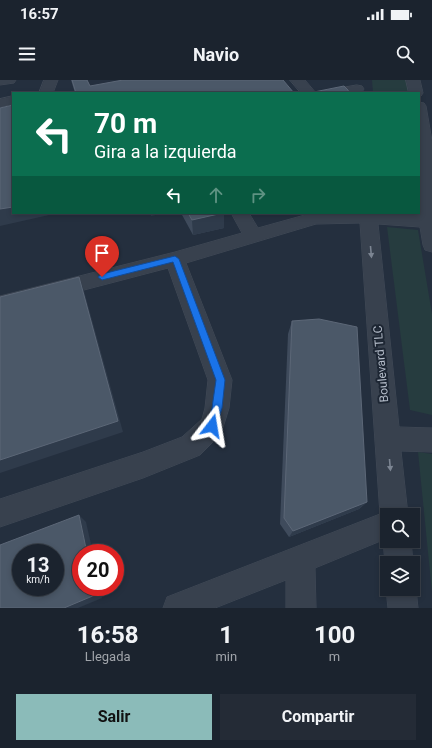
<!DOCTYPE html>
<html lang="es">
<head>
<meta charset="utf-8">
<style>
  body { margin:0; font-family:Roboto,sans-serif; background:#242b36; color:#f1f3f6; height:100vh; display:flex; flex-direction:column; font-size:15px; white-space:nowrap }
  * { box-sizing:border-box; margin:0 }
  p { font-size:13px; color:#a0a4aa }
  .icon { flex:none; width:22px; height:22px; fill:none; stroke:currentColor; stroke-width:2; stroke-linecap:round; stroke-linejoin:round }
  .map { position:relative; height:528px; overflow:hidden }
  .drawer { display:flex; flex-direction:column; background:#1b232e; flex:1 }
  .drawer>* { flex:none }
  .top-card { position:absolute; left:12px; top:12px; width:408px; height:122px; border-radius:0px; box-shadow:0 2px 6px #0003,0 0 0 1px #39404a; background:#0b6e4f; color:#fff; overflow:hidden }
  .fabs { position:absolute; left:380px; top:428px; display:grid; gap:8px }
  .fabs a { display:grid; place-items:center; width:40px; height:40px; border-radius:0px; background:#1b232e; box-shadow:0 2px 6px #0003,0 0 0 1px #39404a; font-size:20px }
  .speed { position:absolute; left:12px; top:464px; display:flex; gap:8px; font-size:20px; font-weight:700; text-align:center }
  .speed>* { display:grid; place-content:center; width:52px; height:52px; border-radius:50%; background:#1b232e; box-shadow:0 2px 6px #0003,0 0 0 1px #39404a; line-height:1 }
  .speed small { font-size:10px; font-weight:400 }
  .speed .limit { border:6px solid #d22; background:#fff; color:#111 }
  .pin { position:absolute; display:grid; place-items:center; width:34px; height:34px; color:#fff; margin:-41px -17px; border-radius:50% 50% 50% 0; rotate:-45deg; box-shadow:0 0 4px #0007 }
  .pin .icon { rotate:45deg }
  .me { position:absolute; width:44px; margin:-22px; rotate:14deg; stroke-linejoin:round; filter:drop-shadow(0 0 3px #0008) }
  .turn { display:flex; align-items:center; gap:14px; height:84px; padding:0 16px; font-size:18px }
  .turn .icon { width:52px; height:52px; stroke-width:2.5 }
  .turn b { display:block; font-size:28px; line-height:34px }
  .lanes { display:flex; align-items:center; height:38px; padding:0 16px; background:#0003; justify-content:center; gap:20px; direction:ltr }
  .lanes .off { opacity:.35 }
  .eta { display:flex; justify-content:space-evenly; align-items:center; height:68px; text-align:center }
  .eta b { font-size:24px; font-weight:700; line-height:28px }
  .cta { display:flex; gap:8px; margin-top:auto; padding:8px 16px }
  .cta a { flex:1; height:46px; border-radius:0px; background:#8bbbb9; color:#111; font-size:16px; font-weight:700; line-height:46px; text-align:center }
  .cta a+a { background:#242b36; color:#f1f3f6 }
  .status { display:flex; justify-content:space-between; align-items:center; height:28px; padding:0 20px; background:#1b232e; direction:ltr }
  .status svg { height:11px; fill:currentColor }
  header { display:flex; justify-content:space-between; align-items:center; height:52px; padding:0 16px; background:#1b232e; font-size:18px; font-weight:700 }
  .map>svg:first-child { display:block }
</style>
</head>
<body>
<div class="status"><b>16:57</b><svg viewBox="0 0 49 12"><path d="M0 12V9h3v3zM5 12V6h3v6zM10 12V3h3v9zM15 12V0h3v12zM26 1h20v11H26zM47 4h2v5h-2z"/></svg></div>
<header><svg class="icon" aria-label="menu" viewBox="0 0 24 24"><path d="M4 6h16M4 12h16M4 18h16"/></svg>Navio<svg class="icon" aria-label="search" viewBox="0 0 24 24"><circle cx="10" cy="10" r="6"/><path d="M15 15l6 6"/></svg></header>
<div class="map">
<svg width="432" height="528" viewBox="0 0 432 528">
  <rect width="100%" height="100%" fill="#242f3e"/>
  <g fill="#263c3f">
    <path d="M372,0H407L410,13H373Z"/>
    <path d="M387,147L418,150L432,234V335L410,330Z"/>
    <path d="M418,372L432,374V512Z"/>
  </g>
  <g fill="none" stroke-linecap="round" stroke-linejoin="round">
    <g stroke="#414a57" stroke-width="1">
      <g id="minor">
        <path d="M0,0H16L14,3L0,5Z"/>
        <path d="M44,0H58L53,13H39Z"/>
        <path d="M290,0H305L316,13H301Z"/>
        <path d="M406,0H420L423,13L421,16L419,17V13H409Z"/>
        <path d="M357,5L362,6L364,9L362,12L328,13L330,10Z"/>
        <path d="M13,16V24L0,27V19Z"/>
        <path d="M419,22L424,23L426,26L432,61V172L425,170L423,165L420,147L378,144L399,347L432,348V372L401,371L408,435H387V461H411L413,483V484L387,483V489L385,483L383,460L315,488L316,528H286V500L215,528H163L167,517L380,434L360,143L316,144L186,183L232,300L229,328L221,354L200,375L143,398L0,447V419L143,372L182,357L202,339L205,328L208,300L168,188L0,232V216L175,172L242,153L231,133H249L258,148L312,133L419,134Z"/>
        <path d="M413,502L416,509L418,528H388L386,509L387,507V509H413Z"/>
      </g>
    </g>
    <use href="#minor" fill="#38414e" fill-rule="evenodd"/>
  </g>
  <g fill="#3f4b5c">
    <path d="M71,0H87L90,6L294,13H75Z"/>
    <path d="M181,133H224V148L193,155Z"/>
    <path d="M292,241L367,422L359,429L289,457L280,444L288,254Z"/>
  </g>
  <g fill="#2f3b4b">
    <path d="M13,127V133H58L0,146V129Z"/>
    <path d="M151,133H164L151,136Z"/>
    <path d="M224,133V148L193,155L192,140Z"/>
    <path d="M79,197L84,211L123,352L0,393V380Z"/>
    <path d="M367,422L359,429L289,457L293,451Z"/>
    <path d="M79,435L86,442L93,473H87Z"/>
    <path d="M94,507H100L102,518L78,528H64Z"/>
  </g>
  <g fill="#4b5868" stroke="#5c6777" fill-rule="evenodd">
    <path d="M72,0H87L90,6L123,0H283L294,13H76Z"/>
    <path d="M344,6L348,10L349,13H309Z"/>
    <path d="M13,25V127L0,129V28Z"/>
    <path d="M188,133H223L192,140Z"/>
    <path d="M79,197L118,341L0,380V217Z"/>
    <path d="M319,239L357,247L367,422L293,451L284,438L292,241Z"/>
    <path d="M79,435L87,473H81V507H94L95,515L64,528H0V465ZM21,473H55V507H21Z"/>
  </g>
  <defs><path id="oneway-solid" d="M-6-.8H1V-3.2L6.5 0L1 3.2V.8H-6Z"/></defs>
  <g fill="#7c8592">
    <use href="#oneway-solid" transform="translate(371 172) rotate(85)"/>
    <use href="#oneway-solid" transform="translate(390 385) rotate(85)"/>
  </g>
  <path fill="#1a73e8" stroke="#114b97" d="M175,176L179,179L225,300L222,328L216,349L212,350L209,349L207,346L212,328L216,300L173,182L102,200L98,197L102,194Z"/>
  <g text-anchor="middle" stroke-width="4" stroke-linejoin="round" paint-order="stroke">
    <g font-size="12" fill="#b4bcc9" stroke="#1d2633">
      <text transform="translate(381 284) rotate(-95)" y="4">Boulevard TLC</text>
    </g>
  </g>
</svg>
<div class="fabs">
<a><svg class="icon" aria-label="search" viewBox="0 0 24 24"><circle cx="10" cy="10" r="6"/><path d="M15 15l6 6"/></svg></a>
<a><svg class="icon" aria-label="layers" viewBox="0 0 24 24"><path d="M12 4l9 5-9 5-9-5zM3 14l9 5 9-5"/></svg></a>
</div>
<div class="speed"><div>13<small>km/h</small></div><div class="limit">20</div></div>
<div class="pin" style="left:102px;top:197px;background:#d93025"><svg class="icon" aria-label="arrive" viewBox="0 0 24 24"><path d="M6 21V4h12l-3 4 3 4H6"/></svg></div>
<svg class="me" style="left:212px;top:346px" viewBox="-20 -20 40 40"><path d="M0-17L14 15 0 8-14 15z" fill="#1a73e8" stroke="#fff" stroke-width="4"/></svg>
<div class="top-card">
<div class="turn"><svg class="icon" aria-label="left" viewBox="0 0 24 24"><path d="M17 20v-9H6M10 6l-5 5 5 5"/></svg><div><b>70 m</b>Gira a la izquierda</div></div>
<div class="lanes"><svg class="icon" aria-label="left" viewBox="0 0 24 24"><path d="M17 20v-9H6M10 6l-5 5 5 5"/></svg><svg class="icon off" aria-label="ahead" viewBox="0 0 24 24"><path d="M12 20V5M6 11l6-6 6 6"/></svg><svg class="icon off" aria-label="right" viewBox="0 0 24 24"><path d="M7 20v-9h11M14 6l5 5-5 5"/></svg></div>
</div>
</div>
<section class="drawer">
<div class="eta">
<div><b>16:58</b><p>Llegada</p></div>
<div><b>1</b><p>min</p></div>
<div><b>100</b><p>m</p></div>
</div>
<div class="cta"><a>Salir</a><a>Compartir</a></div>
</section>
</body>
</html>
